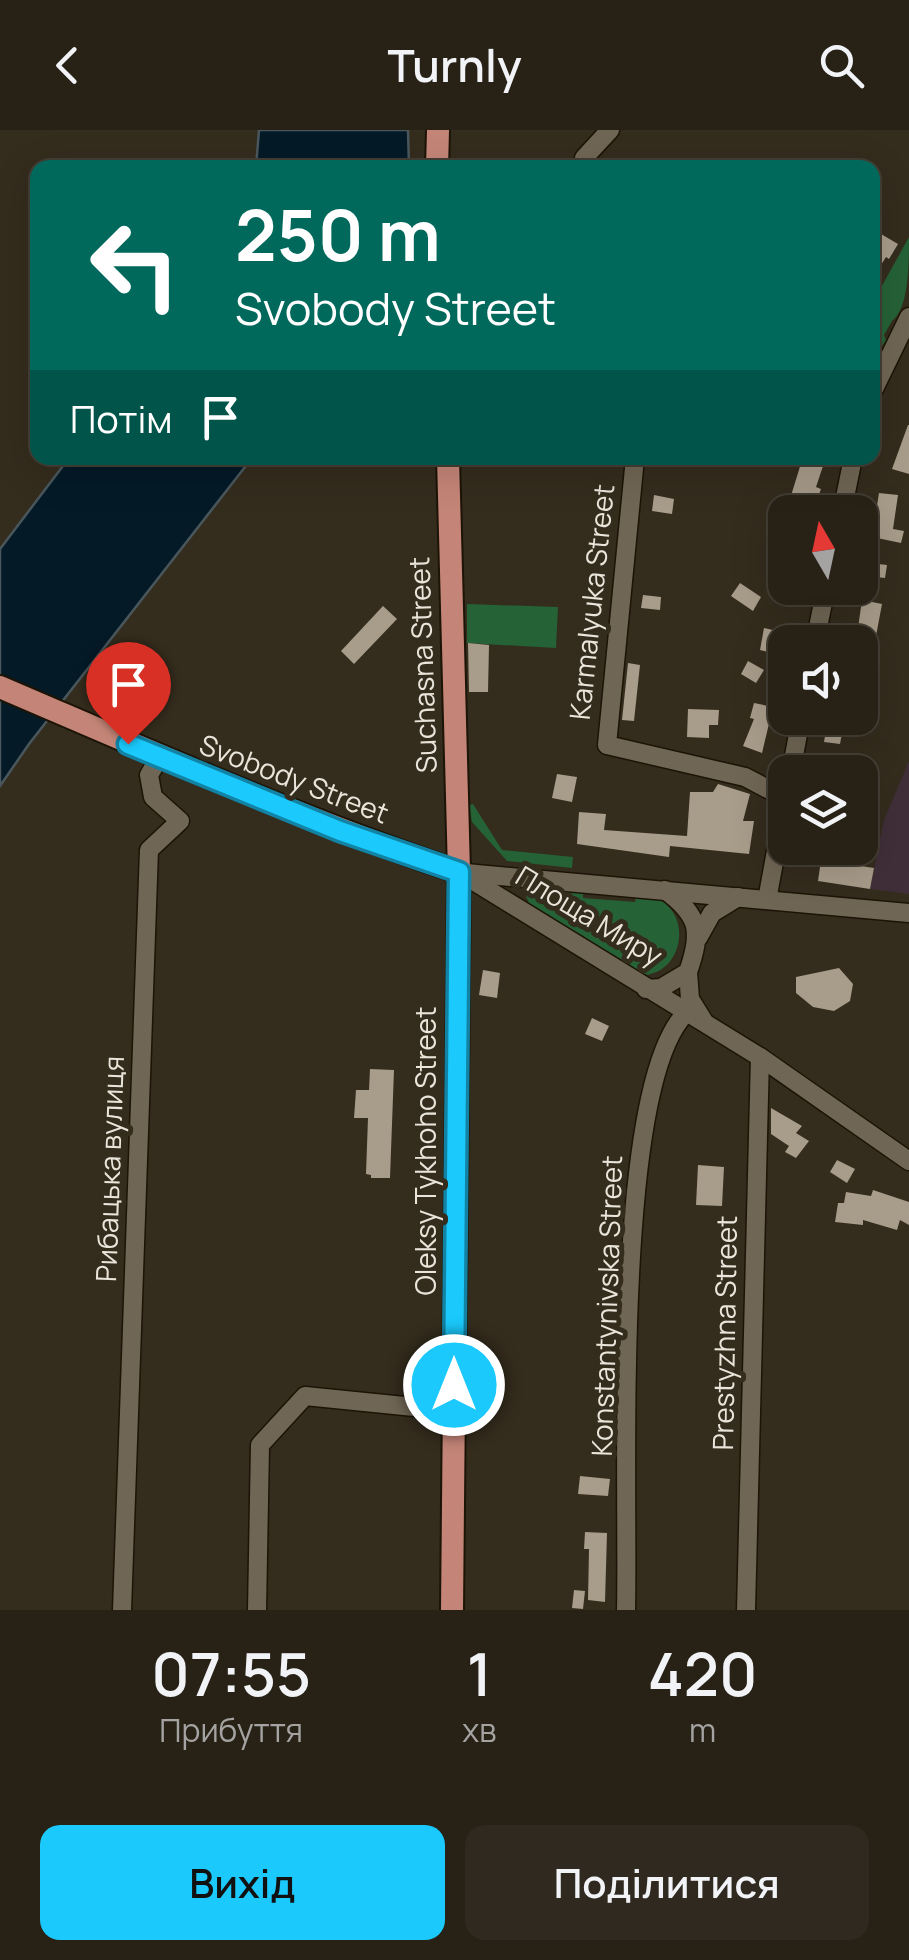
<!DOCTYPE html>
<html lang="uk">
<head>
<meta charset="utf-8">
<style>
  body { margin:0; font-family:Manrope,sans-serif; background:#2f291f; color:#f1f3f6; height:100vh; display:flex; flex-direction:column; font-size:38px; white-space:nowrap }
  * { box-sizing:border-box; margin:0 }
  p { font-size:32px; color:#a4a3a1 }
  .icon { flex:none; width:55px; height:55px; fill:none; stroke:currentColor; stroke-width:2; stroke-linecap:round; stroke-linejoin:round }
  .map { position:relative; height:1480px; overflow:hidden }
  .side { display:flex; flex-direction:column; background:#272116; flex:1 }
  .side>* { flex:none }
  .hud { position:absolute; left:30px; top:30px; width:850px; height:305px; border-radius:20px; box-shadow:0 10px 40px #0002,0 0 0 2px #433e35; background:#00695c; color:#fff; overflow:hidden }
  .needle { width:65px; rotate:351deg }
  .tools { position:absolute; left:768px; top:365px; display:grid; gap:20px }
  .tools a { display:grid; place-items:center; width:110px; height:110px; border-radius:20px; background:#272116; box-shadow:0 10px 40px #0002,0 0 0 2px #433e35; font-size:50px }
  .pin { position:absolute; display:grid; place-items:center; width:85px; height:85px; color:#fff; margin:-102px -42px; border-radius:50% 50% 50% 0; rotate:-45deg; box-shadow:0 0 10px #0007 }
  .pin .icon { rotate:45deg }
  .me { position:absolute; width:110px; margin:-55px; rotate:0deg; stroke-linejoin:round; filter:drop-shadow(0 0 8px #0008) }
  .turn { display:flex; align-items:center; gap:35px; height:210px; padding:0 40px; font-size:45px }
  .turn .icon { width:130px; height:130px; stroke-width:2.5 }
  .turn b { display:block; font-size:70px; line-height:85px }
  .then { display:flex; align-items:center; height:95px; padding:0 40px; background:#0003; gap:20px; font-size:38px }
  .eta { display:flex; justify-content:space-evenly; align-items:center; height:170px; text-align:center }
  .eta b { font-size:60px; font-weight:600; line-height:70px }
  .button { display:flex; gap:20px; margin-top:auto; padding:20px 40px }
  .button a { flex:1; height:115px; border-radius:20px; background:#1bc9fc; color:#111; font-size:40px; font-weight:600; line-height:115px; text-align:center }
  .button a+a { background:#2f291f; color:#f1f3f6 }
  header { display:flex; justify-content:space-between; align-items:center; height:130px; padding:0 40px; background:#272116; font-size:45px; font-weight:600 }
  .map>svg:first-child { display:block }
</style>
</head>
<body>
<header><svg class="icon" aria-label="back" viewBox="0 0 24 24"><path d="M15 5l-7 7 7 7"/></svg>Turnly<svg class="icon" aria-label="search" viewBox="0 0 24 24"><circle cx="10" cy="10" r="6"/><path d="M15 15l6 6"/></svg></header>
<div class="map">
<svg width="909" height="1480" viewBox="0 0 909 1480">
  <rect width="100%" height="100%" fill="#342c1d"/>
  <path fill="#402f39" d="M909,631V764L870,759L884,690Z"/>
  <g fill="#256236">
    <path d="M909,107C909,134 909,178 892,191L884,205L886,210L873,229V172Z"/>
    <path d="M467,474L558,477L556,518L467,513Z"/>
    <path d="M473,674L502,720L573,727L572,738L507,731L472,692L469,675Z"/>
    <path d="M533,760L583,761V768L635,772L637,763C698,768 687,845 642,845L529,773L526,766Z"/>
  </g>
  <g fill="#041a27" stroke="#49575d" stroke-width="2.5">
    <path d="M259,0H408L409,37H256Z"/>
    <path d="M69,328H252L29,614L0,656V419Z"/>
  </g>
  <g fill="#a89c8a">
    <path d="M881,104L898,114L889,129L886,127L872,149V119Z"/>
    <path d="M908,295H909V344L892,339Z"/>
    <path d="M802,330L823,336L816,357L821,359L814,378L790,369Z"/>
    <path d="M879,363L898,365L893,399L904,401L901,413L872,407Z"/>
    <path d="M654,365L674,369L672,384L652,381Z"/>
    <path d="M869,433L887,435L885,448L867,446Z"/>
    <path d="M740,453L761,467L753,481L731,466Z"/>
    <path d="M643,465L661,467L660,480L641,478Z"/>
    <path d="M862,470L882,474L873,522L860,520V512H856Z"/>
    <path d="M383,476L397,489L354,534L341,521Z"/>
    <path d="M764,498L786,503L781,525L760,520Z"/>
    <path d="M468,513L489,515L488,562H469Z"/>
    <path d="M748,531L764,540L756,553L741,544Z"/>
    <path d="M628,533L640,535L634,591L622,590Z"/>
    <path d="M754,573L773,577L762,623L743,616L754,589L750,588Z"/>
    <path d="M688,579L719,580L718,595H709V608L687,607Z"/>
    <path d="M828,588H845L840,614L824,612Z"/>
    <path d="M557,644L577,647L572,672L552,668Z"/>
    <path d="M718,654L750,664L743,691H754L749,724L670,716L669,727L577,714L579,682L606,684L604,700L687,706L690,662H713Z"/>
    <path d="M798,718L820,722L817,737L796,733Z"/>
    <path d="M821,730L874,738L870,759L818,751Z"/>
    <path d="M839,838L853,854L850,871L834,881L813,877L796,863V847Z"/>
    <path d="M483,840L500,843L497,868L479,865Z"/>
    <path d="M592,888L609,896L602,911L585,904Z"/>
    <path d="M370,939L394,940L390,1048H371V1045L366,1044L368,988H354L356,960H369Z"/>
    <path d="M771,978L802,996L796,1003L809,1011L796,1028L785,1022L789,1016L771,1004Z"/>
    <path d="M837,1030L855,1039L847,1053L830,1042Z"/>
    <path d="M698,1035L724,1037L722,1076L696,1075Z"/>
    <path d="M873,1060L909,1072V1095L900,1090L897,1100L863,1090V1095L835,1092L838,1073H844L846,1062L871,1066Z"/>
    <path d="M580,1346L610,1349L608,1366L578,1364Z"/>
    <path d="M585,1402L607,1403L605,1472L588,1470L589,1419H584Z"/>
    <path d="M574,1460L585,1461L583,1479L572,1478Z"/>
  </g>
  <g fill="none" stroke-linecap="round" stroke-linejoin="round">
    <g stroke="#1c1406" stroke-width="21">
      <g id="minor">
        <path d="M584,38V28L610,0"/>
        <path d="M872,263L909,187"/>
        <path d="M635,328L607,615L745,647L785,668"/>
        <path d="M842,382L853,328"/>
        <path d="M815,512L826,458"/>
        <path d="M791,642L801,588"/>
        <path d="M459,742L760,927L909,1031"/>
        <path d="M466,743L909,783"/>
        <path d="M767,770L785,672"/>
        <path d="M698,808L712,783L738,767"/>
        <path d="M688,842L690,869L703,890"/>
        <path d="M646,859L661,858L688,842C702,802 700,786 665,760"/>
        <path d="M122,1480L149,720L180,691L153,667L149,645L159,628"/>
        <path d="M257,1480L260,1315L305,1266L454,1281"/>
        <path d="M626,1480C629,1363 611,958 686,883"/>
        <path d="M746,1480L760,927"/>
      </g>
    </g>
    <g stroke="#1c1406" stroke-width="26">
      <g id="major">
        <path d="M437,38L438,0"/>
        <path d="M448,328L459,742L452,1480"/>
        <path d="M0,557C152,622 302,689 459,742"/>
      </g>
    </g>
    <use href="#minor" stroke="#706655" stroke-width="18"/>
    <use href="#major" stroke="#c48578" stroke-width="22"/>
  </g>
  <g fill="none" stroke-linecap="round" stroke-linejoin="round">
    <g stroke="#1283a4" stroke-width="25">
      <path id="route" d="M128,614L340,701L459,742L454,1255"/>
    </g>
    <use href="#route" stroke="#1bc9fc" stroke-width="18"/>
  </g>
  <g text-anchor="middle" stroke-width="10" stroke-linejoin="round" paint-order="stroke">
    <g font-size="28" fill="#eae5db" stroke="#342c1d">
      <text transform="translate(592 472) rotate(-84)" y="10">Karmalyuka Street</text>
      <text transform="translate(423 535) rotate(-92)" y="10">Suchasna Street</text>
      <text transform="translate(294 649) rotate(21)" y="10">Svobody Street</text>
      <text transform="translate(589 786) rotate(31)" y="10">Площа Миру</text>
      <text transform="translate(426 1021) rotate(-90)" y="10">Oleksy Tykhoho Street</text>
      <text transform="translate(110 1039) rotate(-88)" y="10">Рибацька вулиця</text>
      <text transform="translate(607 1176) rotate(-88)" y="10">Konstantynivska Street</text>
      <text transform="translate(725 1203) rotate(-89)" y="10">Prestyzhna Street</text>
    </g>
  </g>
</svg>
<div class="tools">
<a><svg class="needle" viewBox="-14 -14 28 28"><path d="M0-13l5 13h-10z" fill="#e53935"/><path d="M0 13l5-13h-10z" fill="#a4a3a1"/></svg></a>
<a><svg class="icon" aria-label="sound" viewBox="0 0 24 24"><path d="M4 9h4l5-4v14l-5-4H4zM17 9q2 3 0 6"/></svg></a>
<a><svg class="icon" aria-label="layers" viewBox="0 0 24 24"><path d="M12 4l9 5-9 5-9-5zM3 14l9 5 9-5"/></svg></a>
</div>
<div class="pin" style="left:128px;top:614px;background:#d93025"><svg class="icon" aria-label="arrive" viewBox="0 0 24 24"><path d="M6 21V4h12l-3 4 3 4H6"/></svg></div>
<svg class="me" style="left:454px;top:1255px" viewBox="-20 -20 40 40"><circle r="17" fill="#1bc9fc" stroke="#fff" stroke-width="3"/><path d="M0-11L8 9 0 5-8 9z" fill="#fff"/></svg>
<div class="hud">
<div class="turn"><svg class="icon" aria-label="left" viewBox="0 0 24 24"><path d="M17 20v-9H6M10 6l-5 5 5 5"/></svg><div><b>250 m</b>Svobody Street</div></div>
<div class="then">Потім<svg class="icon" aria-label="arrive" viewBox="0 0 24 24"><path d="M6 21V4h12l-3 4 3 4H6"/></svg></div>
</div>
</div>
<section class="side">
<div class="eta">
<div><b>07:55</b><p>Прибуття</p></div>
<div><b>1</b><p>хв</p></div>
<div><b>420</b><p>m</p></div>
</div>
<div class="button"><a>Вихід</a><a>Поділитися</a></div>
</section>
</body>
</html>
